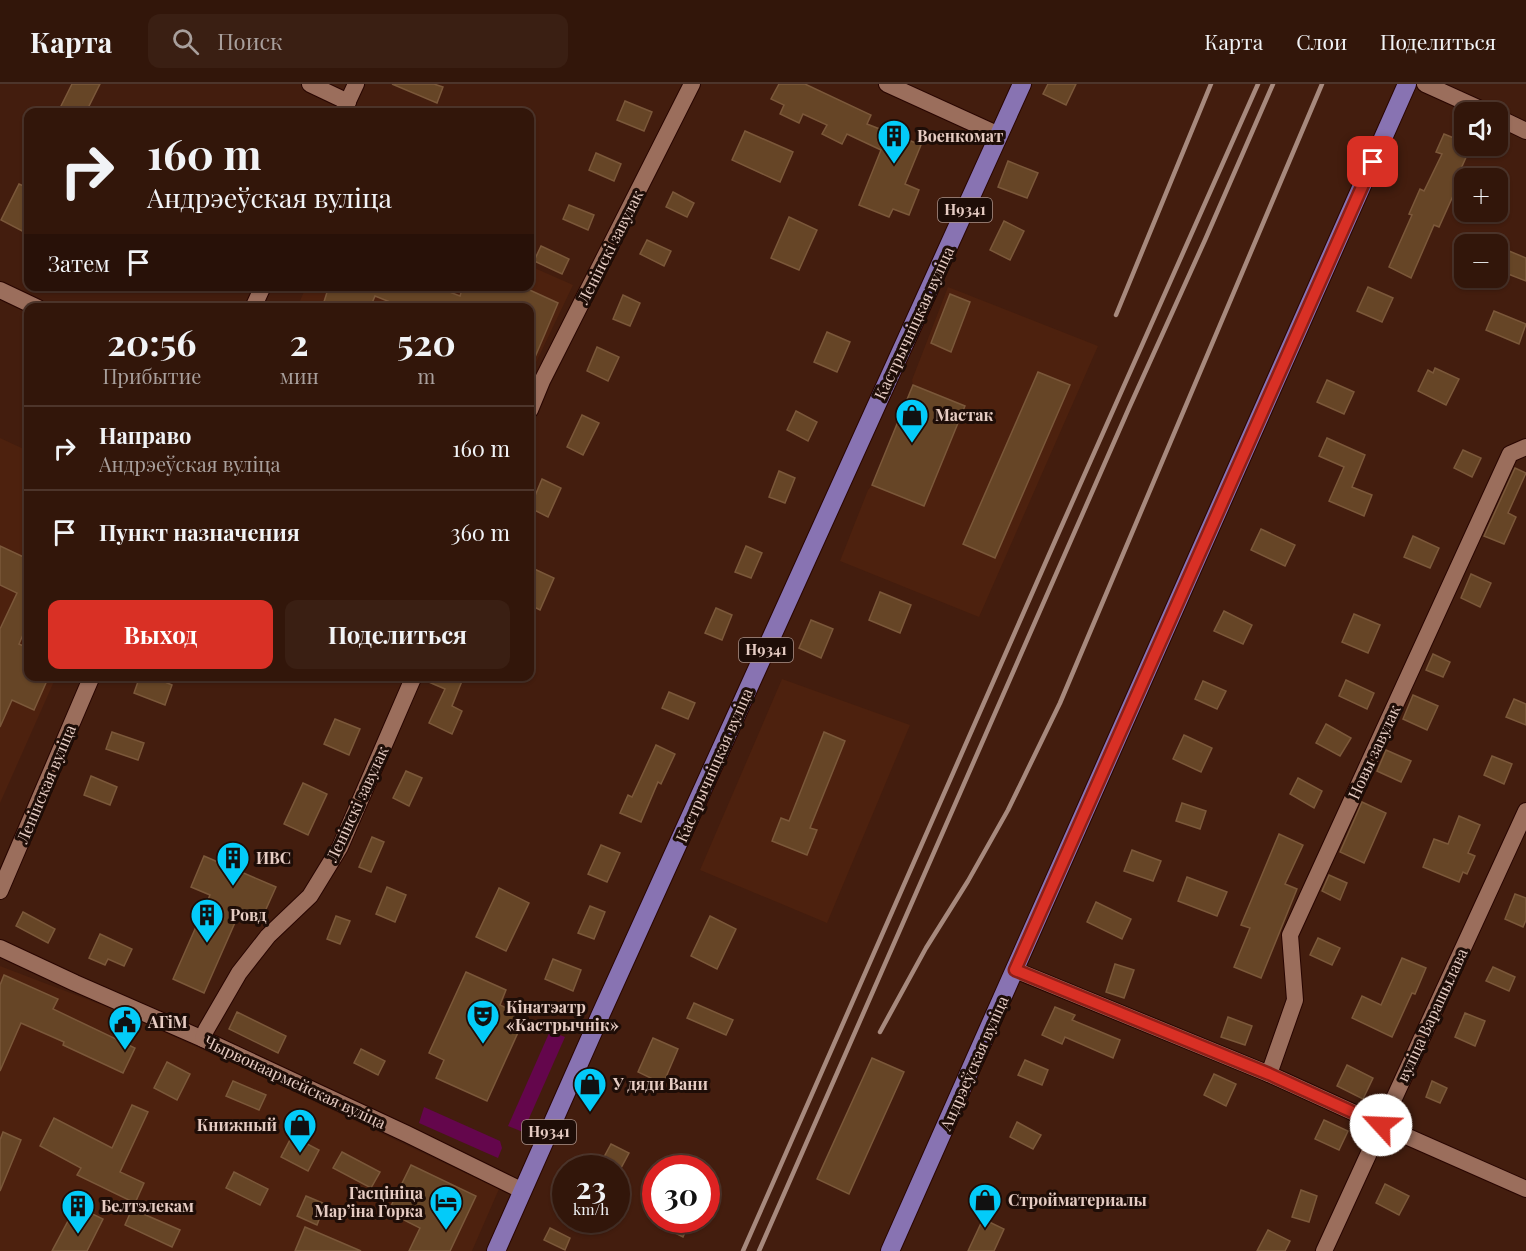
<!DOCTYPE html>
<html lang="ru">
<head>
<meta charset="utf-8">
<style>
  body { margin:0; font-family:"Playfair Display",serif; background:#3a1f13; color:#f1f3f6; height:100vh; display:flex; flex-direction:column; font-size:22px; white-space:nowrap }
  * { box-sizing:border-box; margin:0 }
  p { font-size:20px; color:#a89f9c }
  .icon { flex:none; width:33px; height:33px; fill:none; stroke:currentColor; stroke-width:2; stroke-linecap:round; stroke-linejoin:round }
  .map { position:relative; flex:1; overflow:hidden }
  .panel { position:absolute; left:24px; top:219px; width:510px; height:378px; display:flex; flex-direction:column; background:#32160a; border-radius:12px; box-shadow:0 2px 4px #0004,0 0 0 2px #4d352b }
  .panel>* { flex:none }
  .banner { position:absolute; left:24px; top:24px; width:510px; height:183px; border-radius:12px; box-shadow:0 2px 4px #0004,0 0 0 2px #4d352b; background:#32160a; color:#f1f3f6; overflow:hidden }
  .controls { position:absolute; left:1454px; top:18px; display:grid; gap:12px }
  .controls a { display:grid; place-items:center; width:54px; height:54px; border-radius:12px; background:#32160a; box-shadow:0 2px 4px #0004,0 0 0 2px #4d352b; font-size:30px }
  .speed { position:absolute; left:552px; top:1071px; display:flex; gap:12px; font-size:30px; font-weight:700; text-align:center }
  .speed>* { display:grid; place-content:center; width:78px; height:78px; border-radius:50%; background:#32160a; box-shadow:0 2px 4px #0004,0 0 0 2px #4d352b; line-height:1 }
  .speed small { font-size:15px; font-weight:400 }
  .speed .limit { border:9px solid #d22; background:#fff; color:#111 }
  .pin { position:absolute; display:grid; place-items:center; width:51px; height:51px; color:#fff; margin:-26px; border-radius:12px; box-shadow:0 3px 9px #0006 }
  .me { position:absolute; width:66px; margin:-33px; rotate:295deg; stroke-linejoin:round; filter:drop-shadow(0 0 4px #0008) }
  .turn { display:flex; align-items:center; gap:21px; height:126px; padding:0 24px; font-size:27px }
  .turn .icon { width:78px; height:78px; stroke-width:2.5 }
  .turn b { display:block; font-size:42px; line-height:51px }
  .then { display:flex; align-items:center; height:57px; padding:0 24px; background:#0003; gap:12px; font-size:22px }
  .eta { display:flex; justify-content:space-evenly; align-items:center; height:102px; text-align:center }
  .eta b { font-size:36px; font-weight:700; line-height:42px }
  .primary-button { display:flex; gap:12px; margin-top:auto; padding:12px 24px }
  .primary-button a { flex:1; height:69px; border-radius:12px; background:#d93025; color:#fff; font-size:24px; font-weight:700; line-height:69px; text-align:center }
  .primary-button a+a { background:#3a1f13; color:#f1f3f6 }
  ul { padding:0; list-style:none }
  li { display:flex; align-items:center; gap:18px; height:84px; padding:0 24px; border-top:2px solid #4d352b }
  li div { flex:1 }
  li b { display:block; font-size:22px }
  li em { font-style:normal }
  header { display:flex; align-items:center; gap:36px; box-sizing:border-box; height:84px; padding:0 30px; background:#32160a; border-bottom:2px solid #4d352b }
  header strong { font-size:28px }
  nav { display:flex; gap:33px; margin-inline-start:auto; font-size:21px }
  .search { width:420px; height:54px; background:#3a1f13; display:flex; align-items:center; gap:15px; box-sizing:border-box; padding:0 21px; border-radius:12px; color:#a89f9c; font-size:22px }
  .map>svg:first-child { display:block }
</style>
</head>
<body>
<header>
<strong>Карта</strong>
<div class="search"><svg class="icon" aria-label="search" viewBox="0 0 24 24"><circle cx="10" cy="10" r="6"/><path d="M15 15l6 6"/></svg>Поиск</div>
<nav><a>Карта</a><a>Слои</a><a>Поделиться</a></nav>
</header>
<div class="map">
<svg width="1526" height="1167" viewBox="0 0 1526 1167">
  <rect width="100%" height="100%" fill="#431d0e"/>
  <g fill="#4d210e">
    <path d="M530,182L573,201L530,291V224H297L306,203L530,202Z"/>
    <path d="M948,203L1098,262L979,533L840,477L868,406L872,401L924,422L965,322L913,301L912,296Z"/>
    <path d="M0,354L28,367V592L56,593L0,719Z"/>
    <path d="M782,595L910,641L827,839L700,786Z"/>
    <path d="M0,882L115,926L250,987L499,1105L472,1167H0Z"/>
  </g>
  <g fill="#64064c">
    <path d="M550,947L565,953L523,1048L508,1042Z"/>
    <path d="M424,1023L500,1057L502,1064L498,1074L419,1039Z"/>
  </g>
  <g fill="#664526" stroke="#7b583a" stroke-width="1.5">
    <path d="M72,0H100L86,28H58Z"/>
    <path d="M392,0H434L443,3L437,19Z"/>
    <path d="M779,0H805L871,31L867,40L921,61L905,100L919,106L909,131L893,125L889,133L859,121L881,66L847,50L842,60L822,50L827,41L803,30L799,39L780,30L784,21L771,15Z"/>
    <path d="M1048,0H1076L1066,21L1043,10Z"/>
    <path d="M625,17L652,28L644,47L617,36Z"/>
    <path d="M745,47L793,68L780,98L732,76Z"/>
    <path d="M1444,50L1464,58V62H1471L1456,96L1464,100V107L1460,115L1453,112L1439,143L1434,141L1411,194L1389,183L1412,131L1409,130L1420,105L1424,107L1442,70L1436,68Z"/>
    <path d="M596,69L621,80L614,97L589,86Z"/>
    <path d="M1008,77L1038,89L1027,114L998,103Z"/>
    <path d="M19,100L28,104V150L1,136Z"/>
    <path d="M673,108L694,119L687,133L666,123Z"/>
    <path d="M569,121L594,131L588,146L563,135Z"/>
    <path d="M789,133L817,146L799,186L771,174Z"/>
    <path d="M1004,137L1024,147L1010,176L990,166Z"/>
    <path d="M647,156L671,167L664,182L640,170Z"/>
    <path d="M541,162L569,175L562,190L534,177Z"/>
    <path d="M1497,162L1526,174V197L1503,188L1505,183L1497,180Z"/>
    <path d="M329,202H434L460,212L463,202H521L558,219L530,285V224H405L375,212L370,224H322Z"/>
    <path d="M1368,203L1393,214L1382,238L1357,227Z"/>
    <path d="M950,210L970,218L951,268L931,259Z"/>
    <path d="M623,211L640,219L630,242L613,235Z"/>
    <path d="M1494,227L1526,240L1519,260L1486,246Z"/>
    <path d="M827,248L850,258L837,288L814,278Z"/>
    <path d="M597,263L619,273L608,297L587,287Z"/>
    <path d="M1435,284L1459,295L1446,321L1418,307L1428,286L1433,289Z"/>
    <path d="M1038,288L1070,301L995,474L963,460Z"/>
    <path d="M1327,296L1354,308L1344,330L1317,318Z"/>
    <path d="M913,301L965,322L924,422L872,401Z"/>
    <path d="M796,327L817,338L808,357L787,346Z"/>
    <path d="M582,331L599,339L583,371L567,363Z"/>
    <path d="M1327,354L1365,371L1352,403L1372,411L1364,432L1329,417L1344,383L1319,372Z"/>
    <path d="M1463,366L1481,374L1472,393L1454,384Z"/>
    <path d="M1515,384L1526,389L1508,429L1516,433L1504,460L1484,452Z"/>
    <path d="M779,387L795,394L785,419L769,413Z"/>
    <path d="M542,395L561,404L548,433L530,424Z"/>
    <path d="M1261,445L1295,461L1285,482L1251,466Z"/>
    <path d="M1413,452L1439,464L1430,484L1404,473Z"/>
    <path d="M0,462L28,475V539L19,560L28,564V592H49L34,626L12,616L0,643V545L17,509L0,501Z"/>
    <path d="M746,462L762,469L751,494L735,488Z"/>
    <path d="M530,483L554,494L540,526L530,521Z"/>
    <path d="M1471,490L1491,499L1480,523L1461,514Z"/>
    <path d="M880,508L911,521L900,549L869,536Z"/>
    <path d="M716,524L732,531L722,556L705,549Z"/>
    <path d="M1224,527L1252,541L1243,560L1214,547Z"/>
    <path d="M1354,530L1380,541L1368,569L1342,558Z"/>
    <path d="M811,536L833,545L821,574L799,564Z"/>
    <path d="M1433,570L1450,578L1443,593L1426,586Z"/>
    <path d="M140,592H151L172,601L165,621L134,609Z"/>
    <path d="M424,592H464L452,622L462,627L452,650L429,639L445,605L424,596Z"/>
    <path d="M1346,596L1374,609L1367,625L1339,612Z"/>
    <path d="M1203,597L1226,607L1217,625L1195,615Z"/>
    <path d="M669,608L695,619L688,635L662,624Z"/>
    <path d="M1413,611L1438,622L1427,646L1403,635Z"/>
    <path d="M1514,615L1526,620V641L1506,633Z"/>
    <path d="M335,635L360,645L349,671L324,660Z"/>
    <path d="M1326,640L1351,654L1340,672L1316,659Z"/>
    <path d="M112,648L144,659L138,676L106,665Z"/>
    <path d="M824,648L845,657L810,744L817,746L807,771L772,757L781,734L789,737Z"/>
    <path d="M1184,651L1212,664L1201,688L1173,675Z"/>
    <path d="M656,661L675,670L661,700L658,698L641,738L620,729L628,711L632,713Z"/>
    <path d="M1386,666L1411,677L1401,698L1377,687Z"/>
    <path d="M1492,672L1512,680L1504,700L1484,691Z"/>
    <path d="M406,687L422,694L409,722L393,714Z"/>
    <path d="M91,692L117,703L110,721L84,711Z"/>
    <path d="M1298,694L1322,707L1314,724L1290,710Z"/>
    <path d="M303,699L327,710L308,751L284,740Z"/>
    <path d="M1362,718L1386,729L1364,779L1340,768Z"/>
    <path d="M1182,719L1206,727L1200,745L1176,737Z"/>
    <path d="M1459,732L1480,741L1468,769L1475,772L1467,790L1463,788L1459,798L1423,783L1434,755L1448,760Z"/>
    <path d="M1279,750L1303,761L1285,800L1297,805L1261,894L1234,883L1250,844L1241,841Z"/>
    <path d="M372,753L384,758L371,788L359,783Z"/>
    <path d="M601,761L620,769L607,798L588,790Z"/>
    <path d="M1132,766L1161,777L1153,797L1124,787Z"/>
    <path d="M204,772L276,803L262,834L241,825L204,909L173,895L210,811L191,803Z"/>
    <path d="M1329,791L1347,799L1340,816L1322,807Z"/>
    <path d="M1187,793L1227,808L1217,832L1178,817Z"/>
    <path d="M387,803L406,811L395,838L376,830Z"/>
    <path d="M499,804L529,819L506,867L476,853Z"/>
    <path d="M1515,810L1526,814V836L1523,843L1505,835Z"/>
    <path d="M1096,818L1131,835L1122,855L1087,838Z"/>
    <path d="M590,822L605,828L594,855L578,849Z"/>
    <path d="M23,828L55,845L48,859L16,842Z"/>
    <path d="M336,832L350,837L340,860L327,855Z"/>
    <path d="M710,832L736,845L717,885L691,872Z"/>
    <path d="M100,850L132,865L124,882L108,875L105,881L89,874Z"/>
    <path d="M1318,854L1340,864L1332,881L1310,871Z"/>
    <path d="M1402,874L1426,884L1415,910L1412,909L1392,953L1352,934L1362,912L1381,921Z"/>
    <path d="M553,875L581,886L573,907L545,895Z"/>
    <path d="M1115,880L1134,886L1124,914L1106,908Z"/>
    <path d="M1493,883L1515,893L1509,907L1486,897Z"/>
    <path d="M466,888L506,906L500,921L525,933L487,1017L436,994L444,976L429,969Z"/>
    <path d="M4,891L58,915L53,925L135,964L123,989L63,961L64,958L21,939L0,987V901Z"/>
    <path d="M694,919L733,936L726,951L687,934Z"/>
    <path d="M1055,923L1075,931L1072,936L1120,956L1113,974L1065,953L1062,960L1042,951Z"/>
    <path d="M237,928L286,952L278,969L229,945Z"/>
    <path d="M1465,929L1485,937L1475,962L1455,953Z"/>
    <path d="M1228,933L1252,942L1245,961L1221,953Z"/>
    <path d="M653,954L678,965L663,1000L638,988Z"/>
    <path d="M361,965L385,977L378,991L354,979Z"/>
    <path d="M872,974L904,988L849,1110L817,1095Z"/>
    <path d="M1025,976L1048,986L1042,1001L1018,991Z"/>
    <path d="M167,978L190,990L177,1016L154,1004Z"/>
    <path d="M1347,981L1373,994L1363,1015L1337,1002Z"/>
    <path d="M1214,990L1236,1000L1226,1022L1204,1011Z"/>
    <path d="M233,997L266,1011L259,1026L226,1012Z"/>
    <path d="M1432,997L1447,1004L1440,1019L1426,1013Z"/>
    <path d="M132,1021L148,1028L120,1088L144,1099L135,1119L77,1091L81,1084L40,1062L54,1034L112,1064Z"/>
    <path d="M1324,1036L1348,1047L1339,1066L1315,1055Z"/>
    <path d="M1017,1038L1041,1051L1033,1065L1010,1053Z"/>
    <path d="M3,1048L21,1056L0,1107V1056Z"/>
    <path d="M292,1052L319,1066L308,1087L281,1073Z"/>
    <path d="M611,1060L629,1069L621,1084H598Z"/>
    <path d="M342,1068L380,1088L371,1104L333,1084Z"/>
    <path d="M411,1081L476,1112L450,1167H409L420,1144L388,1128Z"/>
    <path d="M234,1088L268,1105L260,1121L226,1104Z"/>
    <path d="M1385,1100L1409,1112L1399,1131L1376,1119Z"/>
    <path d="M1301,1106L1317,1112L1309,1138L1292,1133Z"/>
    <path d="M306,1112L325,1120L317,1141L297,1132Z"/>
    <path d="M76,1122L103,1135L87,1167H52Z"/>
    <path d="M132,1125L180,1146L172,1163L125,1141Z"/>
    <path d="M983,1135L1004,1145L994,1167H968Z"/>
    <path d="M674,1136H682L689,1139L683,1153L669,1146Z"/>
    <path d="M305,1143L361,1167H295Z"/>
    <path d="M550,1144L570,1154L565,1166L544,1156Z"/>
    <path d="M1268,1146L1290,1157L1285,1167H1257Z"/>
  </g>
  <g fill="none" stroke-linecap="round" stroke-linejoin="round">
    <g stroke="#280500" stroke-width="18">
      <g id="minor">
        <path d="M310,0L348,18"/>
        <path d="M887,0L999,51"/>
        <path d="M1425,0L1487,28"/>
        <path d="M343,28L356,0"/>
        <path d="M1497,33L1526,47"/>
        <path d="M0,206L38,224"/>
        <path d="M253,224L263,202"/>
        <path d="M530,326L542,297L692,0"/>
        <path d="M0,807L92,592"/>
        <path d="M0,864L75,899L203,955L407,1050L523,1107"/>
        <path d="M1015,886L1269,990L1381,1041L1526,1105"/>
        <path d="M203,955L206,946L239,889L268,852L310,812L340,763L414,592"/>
        <path d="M1269,990L1295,916L1290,851L1510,370L1526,363"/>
        <path d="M1324,1167L1526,727"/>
      </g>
    </g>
    <g stroke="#280500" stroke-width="20">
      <g id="major">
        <path d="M496,1167L600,932L1022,0"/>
        <path d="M890,1167L1407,0"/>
      </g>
    </g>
    <use href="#minor" stroke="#9b6e5c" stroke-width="16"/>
    <use href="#major" stroke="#8873b2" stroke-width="18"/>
    <g stroke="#a7897d" stroke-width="4.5">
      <path d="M1116,231L1211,0"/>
      <path d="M880,948L926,864L968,797L1008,726L1060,619L1322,0"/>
      <path d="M743,1167L1059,448L1258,0"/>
      <path d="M759,1167L1129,324L1205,156L1273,0"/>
    </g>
  </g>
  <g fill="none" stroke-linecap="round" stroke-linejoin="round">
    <g stroke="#8d1f18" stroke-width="15">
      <path id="route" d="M1373,78L1015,886L1269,990L1381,1041"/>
    </g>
    <use href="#route" stroke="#d93025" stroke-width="10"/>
  </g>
  <defs>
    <g id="building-pin" transform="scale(1.725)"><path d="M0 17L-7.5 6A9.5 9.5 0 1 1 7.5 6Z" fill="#03cbf9" stroke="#1e0d07"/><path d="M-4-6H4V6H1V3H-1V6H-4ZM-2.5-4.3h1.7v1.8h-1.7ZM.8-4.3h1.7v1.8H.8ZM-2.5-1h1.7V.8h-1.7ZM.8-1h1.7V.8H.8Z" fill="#111"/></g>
    <g id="shop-pin" transform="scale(1.725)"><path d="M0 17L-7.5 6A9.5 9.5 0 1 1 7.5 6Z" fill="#03cbf9" stroke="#1e0d07"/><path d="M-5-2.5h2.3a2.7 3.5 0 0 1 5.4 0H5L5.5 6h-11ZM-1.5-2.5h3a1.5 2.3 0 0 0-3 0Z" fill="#111"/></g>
    <g id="theatre-pin" transform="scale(1.725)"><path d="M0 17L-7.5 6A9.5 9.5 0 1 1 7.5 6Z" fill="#03cbf9" stroke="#1e0d07"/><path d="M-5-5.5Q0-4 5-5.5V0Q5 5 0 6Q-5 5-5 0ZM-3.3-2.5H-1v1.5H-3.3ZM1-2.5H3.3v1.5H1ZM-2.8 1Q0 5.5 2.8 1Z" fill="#111"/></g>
    <g id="civic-pin" transform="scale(1.725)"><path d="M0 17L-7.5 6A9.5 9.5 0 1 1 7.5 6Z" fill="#03cbf9" stroke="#1e0d07"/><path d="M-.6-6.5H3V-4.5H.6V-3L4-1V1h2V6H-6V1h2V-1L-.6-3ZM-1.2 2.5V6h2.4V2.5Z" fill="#111"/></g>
    <g id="hotel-pin" transform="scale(1.725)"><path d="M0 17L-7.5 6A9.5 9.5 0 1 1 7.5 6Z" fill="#03cbf9" stroke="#1e0d07"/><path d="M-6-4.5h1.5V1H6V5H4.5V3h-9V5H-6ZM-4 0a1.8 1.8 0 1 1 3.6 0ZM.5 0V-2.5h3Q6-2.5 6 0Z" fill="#111"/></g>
  </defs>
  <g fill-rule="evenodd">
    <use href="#building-pin" x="894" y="52"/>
    <use href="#shop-pin" x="912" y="331"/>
    <use href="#building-pin" x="233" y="774"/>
    <use href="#building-pin" x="207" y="831"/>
    <use href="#theatre-pin" x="483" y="932"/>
    <use href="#civic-pin" x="125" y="938"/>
    <use href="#shop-pin" x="590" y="1000"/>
    <use href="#shop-pin" x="300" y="1041"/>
    <use href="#shop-pin" x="985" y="1116"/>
    <use href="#hotel-pin" x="446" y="1118"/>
    <use href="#building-pin" x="78" y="1122"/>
  </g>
  <g text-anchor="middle" stroke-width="6" stroke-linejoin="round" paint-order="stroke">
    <g fill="#1e0d07" stroke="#aa938b" stroke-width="1.5">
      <rect x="938" y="114" width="54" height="24" rx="4.5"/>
      <rect x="739" y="554" width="54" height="24" rx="4.5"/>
      <rect x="522" y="1036" width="54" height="24" rx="4.5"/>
    </g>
    <g font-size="15" font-weight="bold" fill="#e6ccc3">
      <text x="965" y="131">Н9341</text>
      <text x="766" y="571">Н9341</text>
      <text x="549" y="1053">Н9341</text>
    </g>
    <g font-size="16" font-weight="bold" fill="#e6ccc3" stroke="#1e0d07" text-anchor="start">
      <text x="917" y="58">Военкомат</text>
      <text x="935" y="337">Мастак</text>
      <text x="256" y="780">ИВС</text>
      <text x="230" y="837">Ровд</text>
      <text x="506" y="929">Кінатэатр<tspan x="506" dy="18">«Кастрычнік»</tspan></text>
      <text x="148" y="944">АГіМ</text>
      <text x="613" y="1006">У дяди Вани</text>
      <text x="277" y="1047" text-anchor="end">Книжный</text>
      <text x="423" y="1115" text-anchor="end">Гасцініца<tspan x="423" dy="18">Марʼіна Горка</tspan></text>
      <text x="1008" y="1122">Стройматериалы</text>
      <text x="101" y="1128">Белтэлекам</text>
    </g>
    <g font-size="16" fill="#e6ccc3" stroke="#1e0d07">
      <text transform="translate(610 163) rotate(-63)" y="6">Ленінскі завулак</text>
      <text transform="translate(914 239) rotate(-65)" y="6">Кастрычніцкая вуліца</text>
      <text transform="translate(1374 668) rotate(-65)" y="6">Новы завулак</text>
      <text transform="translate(714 681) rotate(-66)" y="6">Кастрычніцкая вуліца</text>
      <text transform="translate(46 700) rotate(-67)" y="6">Ленінская вуліца</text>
      <text transform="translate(357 720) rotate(-65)" y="6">Ленінскі завулак</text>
      <text transform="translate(1432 931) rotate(-65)" y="6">вуліца Варашылава</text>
      <text transform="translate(974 979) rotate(-66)" y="6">Андрэеўская вуліца</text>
      <text transform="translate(295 998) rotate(25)" y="6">Чырвонаармейская вуліца</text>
    </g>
  </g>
</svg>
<div class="controls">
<a><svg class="icon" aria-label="sound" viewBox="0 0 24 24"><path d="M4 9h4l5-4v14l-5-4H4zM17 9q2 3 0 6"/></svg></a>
<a>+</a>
<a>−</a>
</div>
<div class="speed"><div>23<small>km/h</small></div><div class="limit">30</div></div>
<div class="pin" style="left:1373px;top:78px;background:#d93025"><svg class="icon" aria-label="arrive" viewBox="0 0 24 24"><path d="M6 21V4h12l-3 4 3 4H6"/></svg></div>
<svg class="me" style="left:1381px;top:1041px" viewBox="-20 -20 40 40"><circle r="19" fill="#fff"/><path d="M0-13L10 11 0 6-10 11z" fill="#d93025"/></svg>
<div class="banner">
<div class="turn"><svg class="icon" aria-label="right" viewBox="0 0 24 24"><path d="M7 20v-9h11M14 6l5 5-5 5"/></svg><div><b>160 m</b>Андрэеўская вуліца</div></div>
<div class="then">Затем<svg class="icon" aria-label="arrive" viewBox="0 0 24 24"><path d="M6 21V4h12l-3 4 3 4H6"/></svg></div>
</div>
<section class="panel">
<div class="eta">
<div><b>20:56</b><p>Прибытие</p></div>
<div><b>2</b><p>мин</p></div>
<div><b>520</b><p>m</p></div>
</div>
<ul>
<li><svg class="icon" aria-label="right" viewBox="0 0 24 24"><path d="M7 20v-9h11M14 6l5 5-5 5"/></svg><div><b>Направо</b><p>Андрэеўская вуліца</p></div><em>160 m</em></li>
<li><svg class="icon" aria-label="arrive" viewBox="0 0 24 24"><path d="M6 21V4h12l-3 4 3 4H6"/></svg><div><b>Пункт назначения</b></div><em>360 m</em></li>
</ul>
<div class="primary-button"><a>Выход</a><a>Поделиться</a></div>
</section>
</div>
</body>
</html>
